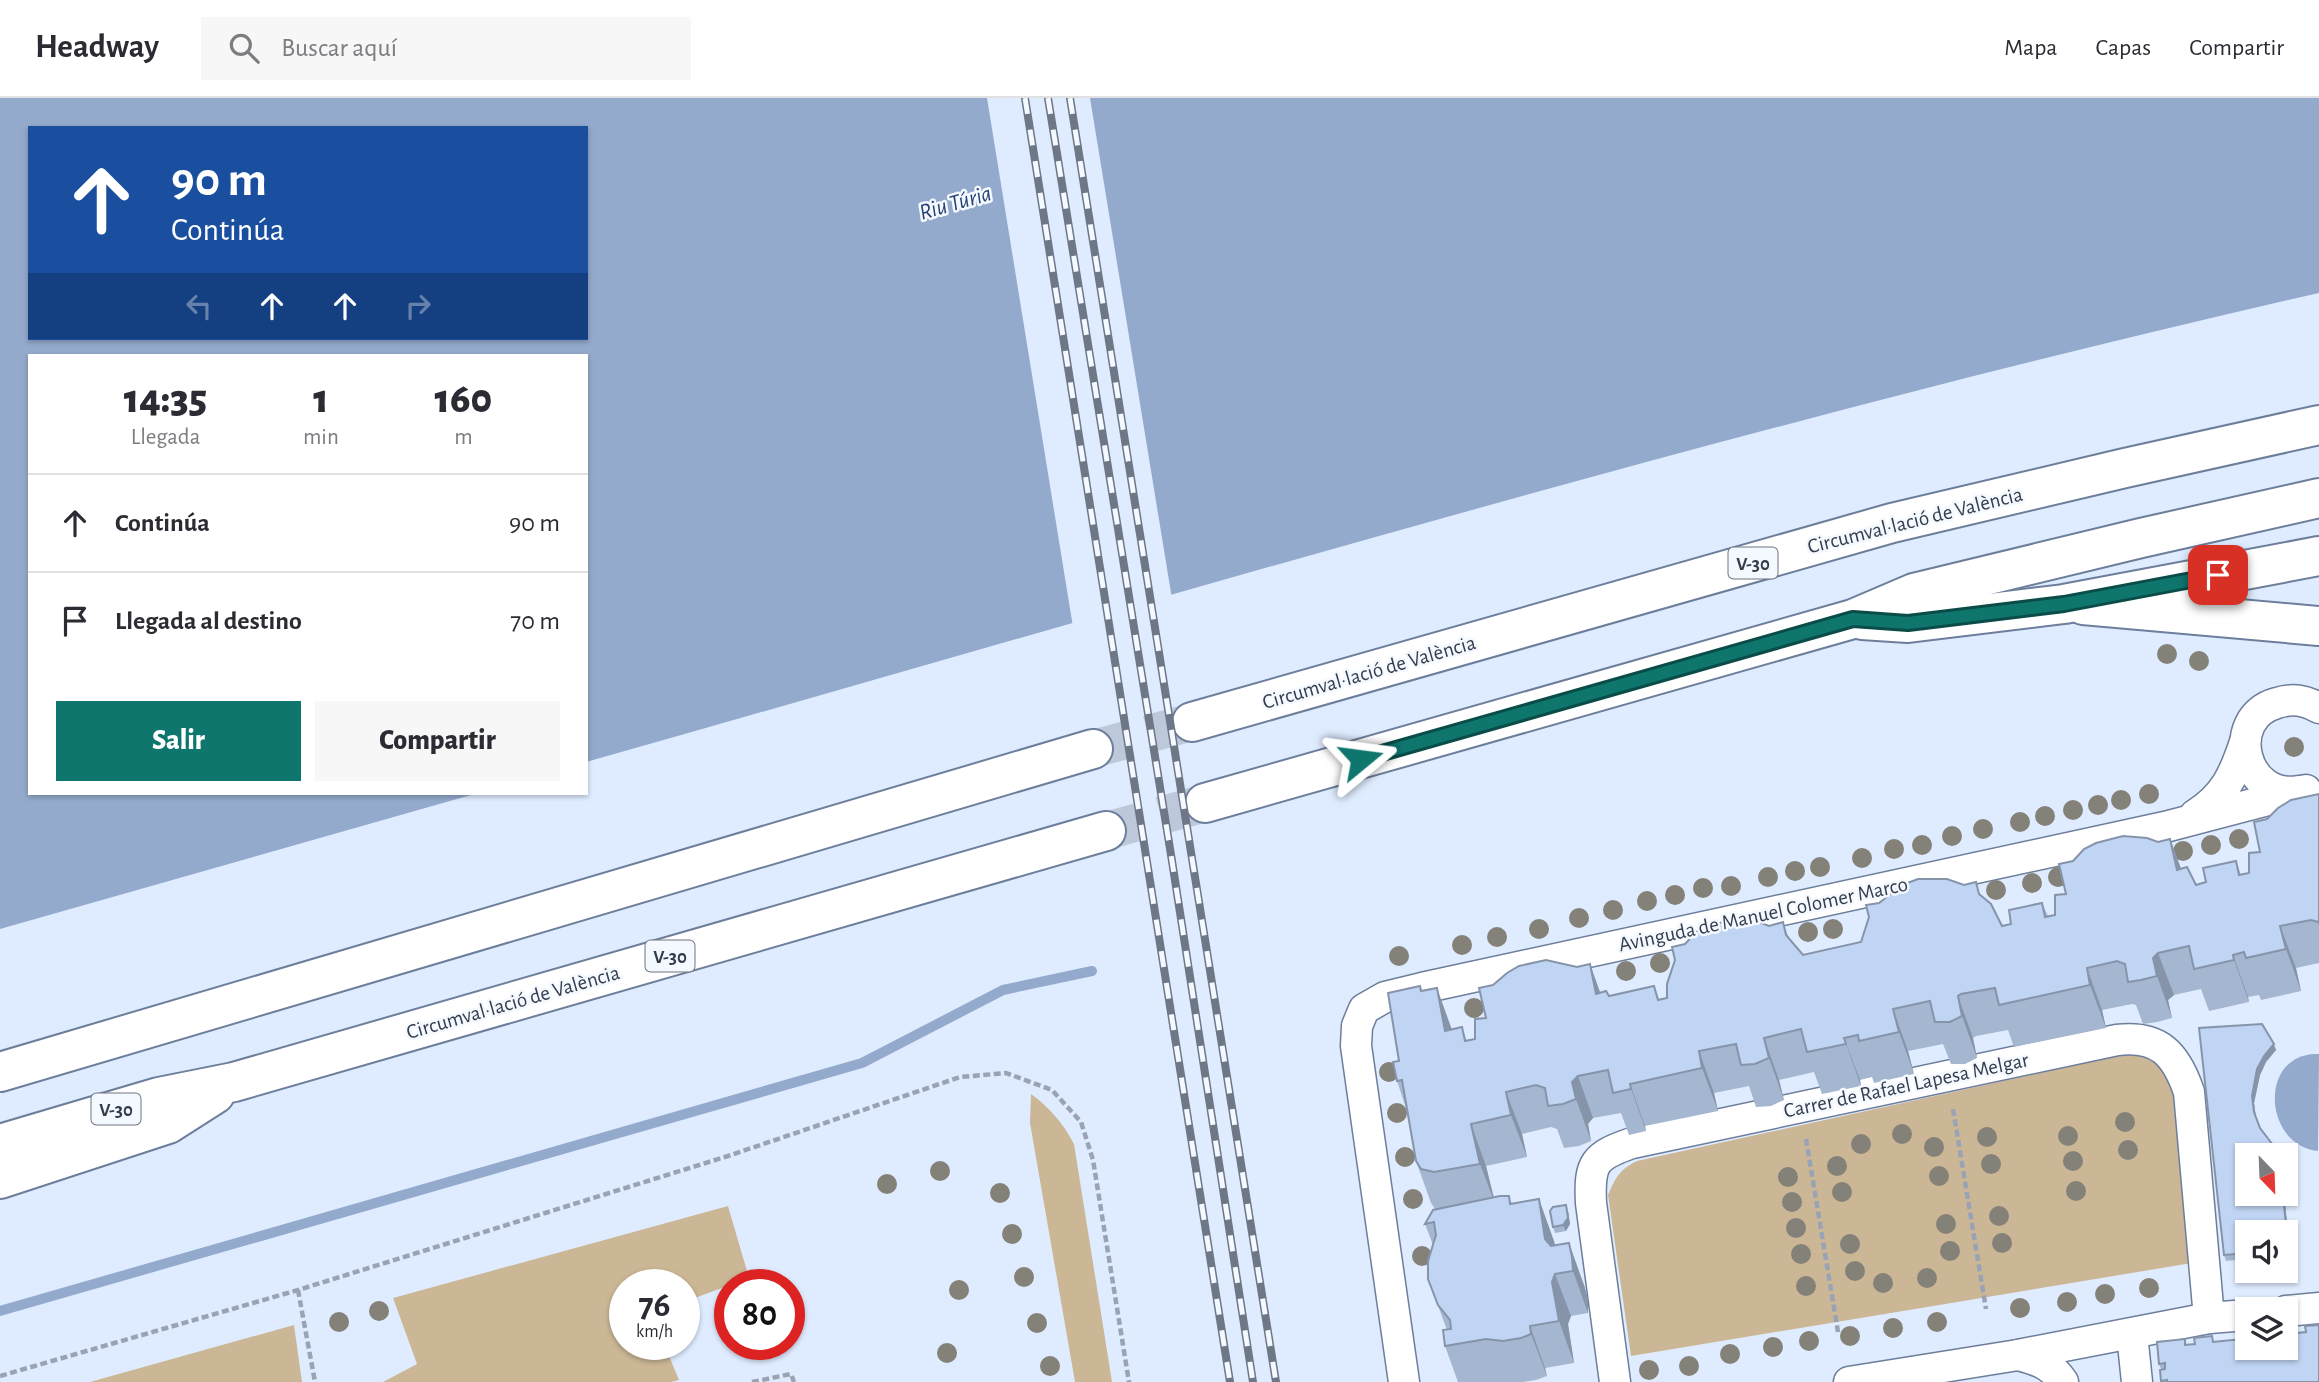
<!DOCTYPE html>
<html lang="es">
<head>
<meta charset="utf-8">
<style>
  body { margin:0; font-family:"Alegreya Sans",sans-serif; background:#f7f7f7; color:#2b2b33; height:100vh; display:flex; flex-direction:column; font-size:26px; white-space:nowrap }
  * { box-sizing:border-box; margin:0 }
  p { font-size:23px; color:#7c7c81 }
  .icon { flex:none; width:38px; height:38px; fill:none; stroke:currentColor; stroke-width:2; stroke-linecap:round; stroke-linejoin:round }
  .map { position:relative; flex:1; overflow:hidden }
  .sheet { position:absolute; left:28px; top:256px; width:560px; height:441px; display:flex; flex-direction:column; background:#fff; border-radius:0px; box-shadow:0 2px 5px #0004 }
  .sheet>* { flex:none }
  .hud { position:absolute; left:28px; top:28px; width:560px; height:214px; border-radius:0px; box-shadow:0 2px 5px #0004; background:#1a4fa0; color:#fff; overflow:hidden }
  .needle { width:46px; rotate:157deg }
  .buttons { position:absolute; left:2235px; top:1045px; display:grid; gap:14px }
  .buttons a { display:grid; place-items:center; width:63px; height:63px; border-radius:0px; background:#fff; box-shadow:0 2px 5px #0004; font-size:35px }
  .speed { position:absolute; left:609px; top:1171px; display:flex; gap:14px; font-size:35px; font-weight:700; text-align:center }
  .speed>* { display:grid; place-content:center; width:91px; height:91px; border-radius:50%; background:#fff; box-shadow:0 2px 5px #0004; line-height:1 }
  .speed small { font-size:18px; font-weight:400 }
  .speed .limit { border:10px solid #d22; background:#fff; color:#111 }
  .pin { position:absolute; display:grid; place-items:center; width:60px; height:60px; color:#fff; margin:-30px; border-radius:14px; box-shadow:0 4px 10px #0006 }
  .me { position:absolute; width:77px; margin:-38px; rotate:74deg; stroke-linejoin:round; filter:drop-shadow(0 0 5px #0008) }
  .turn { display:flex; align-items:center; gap:24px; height:147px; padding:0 28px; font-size:32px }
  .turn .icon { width:91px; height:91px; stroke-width:2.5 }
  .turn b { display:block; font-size:49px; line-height:60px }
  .lanes { display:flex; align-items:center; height:66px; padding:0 28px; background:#0003; justify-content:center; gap:35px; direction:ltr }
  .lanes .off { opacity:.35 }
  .eta { display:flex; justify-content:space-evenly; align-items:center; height:119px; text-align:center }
  .eta b { font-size:42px; font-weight:800; line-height:49px }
  .action { display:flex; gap:14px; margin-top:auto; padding:14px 28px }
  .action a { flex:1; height:80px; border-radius:0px; background:#0f766e; color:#fff; font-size:28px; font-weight:800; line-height:80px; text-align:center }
  .action a+a { background:#f7f7f7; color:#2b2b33 }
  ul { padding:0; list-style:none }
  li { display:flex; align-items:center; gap:21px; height:98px; padding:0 28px; border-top:2px solid #e1e1e2 }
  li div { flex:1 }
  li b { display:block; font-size:26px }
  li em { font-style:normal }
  header { display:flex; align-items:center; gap:42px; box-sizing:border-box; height:98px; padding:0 35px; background:#fff; border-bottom:2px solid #e1e1e2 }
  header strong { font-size:33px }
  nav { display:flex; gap:38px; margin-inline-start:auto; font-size:24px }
  .search { width:490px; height:63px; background:#f7f7f7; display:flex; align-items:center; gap:18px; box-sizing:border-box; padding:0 24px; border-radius:0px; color:#7c7c81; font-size:26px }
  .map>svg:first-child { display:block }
</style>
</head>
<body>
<header>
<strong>Headway</strong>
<div class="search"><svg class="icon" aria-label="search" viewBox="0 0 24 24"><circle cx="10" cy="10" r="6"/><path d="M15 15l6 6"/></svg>Buscar aquí</div>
<nav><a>Mapa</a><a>Capas</a><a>Compartir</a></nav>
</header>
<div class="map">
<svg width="2319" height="1284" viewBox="0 0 2319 1284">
  <rect width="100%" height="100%" fill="#dfecff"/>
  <g fill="#cbb795">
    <path d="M2122,957C2152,957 2164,967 2175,995L2192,1165L1631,1258L1608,1097C1615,1080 1620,1071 1637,1063Z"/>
    <path d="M1031,996C1050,1010 1063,1025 1074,1046L1112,1284H1075L1030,1025Z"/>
    <path d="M728,1108L749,1180L684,1204V1186H625V1246H664L679,1282L671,1284H383L417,1266L393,1200Z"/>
    <path d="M294,1227L302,1284H90Z"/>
  </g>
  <g fill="#94aacc" fill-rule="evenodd">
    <path d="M0,0H2319V195C1735,328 1162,501 586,664V257H30V695H478L0,831ZM30,30H586V240H30Z"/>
    <path d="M2315,956H2319L2318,1053C2264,1048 2258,958 2315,956Z"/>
  </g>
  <path fill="#dfecff" d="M987,0H1090L1172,501L1073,529Z"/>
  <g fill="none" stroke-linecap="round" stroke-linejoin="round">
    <path stroke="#94aacc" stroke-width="10" d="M0,1213L862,965L1003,892L1092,873"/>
    <g stroke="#bdc9db" stroke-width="38" stroke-dasharray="38 19" stroke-linecap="butt">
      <path d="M1093,651L1192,624"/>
      <path d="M1106,733L1205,705"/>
    </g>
    <g stroke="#6c7e9b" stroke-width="33">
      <g id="street">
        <path d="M2299,693C2244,703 2223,620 2277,605C2293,600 2305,602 2319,610"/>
        <path d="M2195,717C2225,698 2234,677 2245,644"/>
        <path d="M2286,1213L2319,1210"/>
        <path d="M2132,1236L2137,1284"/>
        <path d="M2018,1257C2038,1262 2052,1267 2063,1284"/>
        <path d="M1404,1284L1356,948L1357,928L1364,911L1385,899L1422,890L2165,729L2306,692"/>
        <path d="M1615,1284L1591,1105C1589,1065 1594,1058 1632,1045L2117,942C2159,937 2176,956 2189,994L2209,1220"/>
        <path d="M1849,1284L2018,1257L2209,1220L2247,1217"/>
      </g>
    </g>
    <g stroke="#6c7e9b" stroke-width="42">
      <path id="secondary" d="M2083,507L2319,528"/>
    </g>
    <g stroke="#6c7e9b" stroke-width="42">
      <g id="highway">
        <path d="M1862,522L1908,525L2064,506L2319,458"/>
        <path d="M1192,624L1892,425L2125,370L2319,327"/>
        <path d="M1205,705L1853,521L1914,495L2141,440L2319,400"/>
        <path d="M0,974L1093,651"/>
        <path d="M0,1046L159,999L234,984L1106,733"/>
        <path d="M0,1081L168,1026L215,996"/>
      </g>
    </g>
    <g stroke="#99a3b4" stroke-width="4.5" stroke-dasharray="7 3.5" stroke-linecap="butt">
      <path d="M1953,1011L1986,1211"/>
      <path d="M1806,1041L1838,1234"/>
      <path d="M298,1192L315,1284"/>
      <path d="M0,1278L298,1192L728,1058L960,979L1006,975L1052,992L1081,1024L1093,1062L1129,1284"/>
      <path d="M752,1284L791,1276L794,1284"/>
    </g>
    <use href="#street" stroke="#fff" stroke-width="30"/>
    <use href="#secondary" stroke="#fff" stroke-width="38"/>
    <use href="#highway" stroke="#fff" stroke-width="38"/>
    <g stroke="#6e7786" stroke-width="8">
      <g id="rail">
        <path d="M1025,0L1230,1284"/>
        <path d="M1048,0L1172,763L1253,1284"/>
        <path d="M1070,0L1276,1284"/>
      </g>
    </g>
    <use href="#rail" stroke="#f4f8ff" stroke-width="5" stroke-dasharray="16" stroke-linecap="butt"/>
  </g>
  <g fill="#848178">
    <circle cx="2167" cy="556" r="10"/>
    <circle cx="2199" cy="563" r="10"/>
    <circle cx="2294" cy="649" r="10"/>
    <circle cx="2149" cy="696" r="10"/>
    <circle cx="2121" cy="702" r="10"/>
    <circle cx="2098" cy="707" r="10"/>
    <circle cx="2073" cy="712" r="10"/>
    <circle cx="2045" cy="718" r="10"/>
    <circle cx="2020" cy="724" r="10"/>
    <circle cx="1983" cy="731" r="10"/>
    <circle cx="1952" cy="738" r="10"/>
    <circle cx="2239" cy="741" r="10"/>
    <circle cx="1922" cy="747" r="10"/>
    <circle cx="2211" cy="747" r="10"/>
    <circle cx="1894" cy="751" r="10"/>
    <circle cx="2183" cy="753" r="10"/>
    <circle cx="1862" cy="760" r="10"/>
    <circle cx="1820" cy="769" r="10"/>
    <circle cx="1795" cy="773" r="10"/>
    <circle cx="1768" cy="779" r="10"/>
    <circle cx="2058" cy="779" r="10"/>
    <circle cx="2032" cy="785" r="10"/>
    <circle cx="1731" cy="788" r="10"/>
    <circle cx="1703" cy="790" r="10"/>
    <circle cx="1996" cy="792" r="10"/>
    <circle cx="1675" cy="797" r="10"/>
    <circle cx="1647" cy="803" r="10"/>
    <circle cx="1613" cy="812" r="10"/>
    <circle cx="1579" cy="820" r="10"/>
    <circle cx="1539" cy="831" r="10"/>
    <circle cx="1833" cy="831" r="10"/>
    <circle cx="1808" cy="834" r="10"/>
    <circle cx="1497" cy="839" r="10"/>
    <circle cx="1462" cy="847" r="10"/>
    <circle cx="1399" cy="858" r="10"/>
    <circle cx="1660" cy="865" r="10"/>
    <circle cx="1626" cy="873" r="10"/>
    <circle cx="1474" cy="910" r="10"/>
    <circle cx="1389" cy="974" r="10"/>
    <circle cx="1397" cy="1015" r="10"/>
    <circle cx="2125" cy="1024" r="10"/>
    <circle cx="1902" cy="1036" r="10"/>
    <circle cx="2068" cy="1038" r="10"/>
    <circle cx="1987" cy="1039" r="10"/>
    <circle cx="1861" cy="1046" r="10"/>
    <circle cx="1934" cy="1049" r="10"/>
    <circle cx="2128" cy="1052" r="10"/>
    <circle cx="1405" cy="1059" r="10"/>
    <circle cx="2073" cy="1063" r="10"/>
    <circle cx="1991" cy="1066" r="10"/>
    <circle cx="1837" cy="1068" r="10"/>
    <circle cx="940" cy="1073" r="10"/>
    <circle cx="1939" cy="1078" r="10"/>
    <circle cx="1788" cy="1079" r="10"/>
    <circle cx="887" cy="1086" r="10"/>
    <circle cx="2076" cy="1093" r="10"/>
    <circle cx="1842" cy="1094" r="10"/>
    <circle cx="1000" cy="1095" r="10"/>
    <circle cx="1413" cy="1101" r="10"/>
    <circle cx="1792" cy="1104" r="10"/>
    <circle cx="1999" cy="1118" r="10"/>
    <circle cx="1946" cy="1126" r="10"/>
    <circle cx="1796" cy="1130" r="10"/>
    <circle cx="1012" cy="1136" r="10"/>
    <circle cx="2002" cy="1145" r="10"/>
    <circle cx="1850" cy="1146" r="10"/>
    <circle cx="1950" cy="1153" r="10"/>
    <circle cx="1801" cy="1156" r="10"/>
    <circle cx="1422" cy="1158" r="10"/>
    <circle cx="1855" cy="1173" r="10"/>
    <circle cx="1024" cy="1179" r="10"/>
    <circle cx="1927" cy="1180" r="10"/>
    <circle cx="1883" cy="1185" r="10"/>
    <circle cx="1806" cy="1188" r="10"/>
    <circle cx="2149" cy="1190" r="10"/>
    <circle cx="959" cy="1192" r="10"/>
    <circle cx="2105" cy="1196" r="10"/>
    <circle cx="2067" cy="1204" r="10"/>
    <circle cx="2020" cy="1210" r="10"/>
    <circle cx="379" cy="1213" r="10"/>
    <circle cx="339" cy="1224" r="10"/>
    <circle cx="1937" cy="1224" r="10"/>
    <circle cx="1037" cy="1225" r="10"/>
    <circle cx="1893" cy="1230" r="10"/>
    <circle cx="1850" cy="1238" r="10"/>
    <circle cx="1809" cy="1243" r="10"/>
    <circle cx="1773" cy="1249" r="10"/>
    <circle cx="947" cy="1255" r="10"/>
    <circle cx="1730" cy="1256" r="10"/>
    <circle cx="1050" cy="1268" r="10"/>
    <circle cx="1689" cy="1268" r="10"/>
    <circle cx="1649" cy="1272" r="10"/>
  </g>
  <g fill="#a5b6d1">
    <path d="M2319,696V865L2296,870L2301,893L2261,902L2259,897L2248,899L2249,904L2209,913L2201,891L2174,897L2168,902L2172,920L2157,924L2143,926L2136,907L2132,906L2102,912L2106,930L2014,949L2008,932L1976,938L1973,940L1977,960L1965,966H1951L1943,946L1908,953L1914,976L1874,985L1872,979L1860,982L1861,988L1822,996L1814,974L1779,982L1784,1002L1771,1008L1756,1009L1749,988L1714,995L1718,1013L1645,1028L1646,1033L1629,1037L1621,1015L1593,1020L1588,1026L1591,1043L1579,1048L1564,1050L1557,1031L1551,1029L1522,1036L1527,1059L1486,1068L1493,1099L1509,1098L1512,1106L1554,1143L1555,1147L1584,1187L1588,1201V1215L1571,1218L1568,1226L1574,1265L1545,1270L1547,1278L1536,1282L1523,1284H1458L1445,1248L1447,1232L1428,1181L1433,1147L1425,1126L1435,1111L1431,1105L1416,1063L1407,1013L1397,983L1399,963L1420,888L1422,893L1452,931L1462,929L1467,943L1475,941L1486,920L1601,895L1609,898L1654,888L1659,901L1667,900L1769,828L1783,824L1789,841L1803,857L1861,844L1981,798L2002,828L2011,826L2042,805L2048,818L2055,817L2066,796L2158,744L2170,741L2181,771L2196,787L2206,784L2236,763L2241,777L2249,775L2260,754L2267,721Z"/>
    <path d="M2262,926L2276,952L2266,964L2260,977L2254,1005L2256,1020L2247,1096H2284L2288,1134H2247V1161L2226,1163L2224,1157Z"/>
    <path d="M1568,1113L1570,1126L1566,1133L1555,1135L1553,1129Z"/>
    <path d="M2286,1137L2295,1151L2297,1157L2286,1158Z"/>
    <path d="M2185,1241L2187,1247L2214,1244L2319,1284H2161L2160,1272L2161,1271L2159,1266Z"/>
  </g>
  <g fill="#8694aa">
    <path d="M2170,741L2186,784L2177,772Z"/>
    <path d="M2280,828L2296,870L2301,893L2286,851Z"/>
    <path d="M2158,855L2174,897L2168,902L2172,920L2157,878L2153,860Z"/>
    <path d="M2233,857L2248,899L2249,904L2234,862Z"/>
    <path d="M1590,866L1605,908L1596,896Z"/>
    <path d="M2087,870L2102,912L2106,930L2090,887Z"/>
    <path d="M1437,890L1452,932L1445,933Z"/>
    <path d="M1958,898L1973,940L1977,960L1962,918Z"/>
    <path d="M1893,911L1908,953L1914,976L1899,934Z"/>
    <path d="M1764,940L1779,982L1784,1002L1769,960Z"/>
    <path d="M1844,940L1860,982L1861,988L1846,946Z"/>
    <path d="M2274,946L2276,952L2266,964L2260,977L2254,1005L2256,1020L2254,1014L2252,998L2257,971L2264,958Z"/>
    <path d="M1699,953L1714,995L1718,1013L1702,970Z"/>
    <path d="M1578,978L1593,1020L1588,1026L1591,1043L1576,1001L1572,984Z"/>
    <path d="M1630,986L1645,1028L1646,1033L1631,991Z"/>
    <path d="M1506,994L1522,1036L1527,1059L1511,1017Z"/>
    <path d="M1471,1026L1486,1068L1496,1108L1480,1066Z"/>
    <path d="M2283,1096H2284L2288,1134L2286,1128Z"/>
    <path d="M1539,1101L1554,1143L1559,1175L1545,1141Z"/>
    <path d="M1566,1107L1568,1113L1570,1126L1566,1133L1563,1127Z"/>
    <path d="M1569,1145L1584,1187L1588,1201V1215L1573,1173Z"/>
    <path d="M1555,1176L1571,1218L1568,1226L1574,1265L1559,1223L1552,1184Z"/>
    <path d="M1530,1228L1545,1270L1547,1278L1531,1236Z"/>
  </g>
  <g fill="#c0d4f3" stroke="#8694aa" stroke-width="2">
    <path d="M2319,696V826V824L2311,822L2280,828L2286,851L2246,860L2244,854L2233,857L2234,862L2194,871L2189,848L2158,855L2153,860L2157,878L2141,882L2128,884L2125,866L2117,863L2087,870L2090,887L1999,907L1995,890L1961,896L1958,898L1962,918L1950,924H1935L1930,903L1893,911L1899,934L1859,943L1858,937L1844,940L1846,946L1807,954L1801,931L1764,940L1769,960L1755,966L1741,967L1736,946L1699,953L1702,970L1630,986L1631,991L1613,995L1608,972L1578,978L1572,984L1576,1001L1563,1006L1548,1008L1545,990L1536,987L1506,994L1511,1017L1471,1026L1480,1066L1434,1074L1421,1071L1416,1063L1402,982L1397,983L1393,964L1399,963L1388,895L1420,888L1421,893L1437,890L1445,933L1462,929L1465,943L1475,941V921L1486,920L1479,890L1493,887L1507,875L1519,868L1546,862L1577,869L1590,866L1596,896L1606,893L1609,898L1654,888L1658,902L1667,900V886L1675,862L1672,849L1685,846L1696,834L1706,829L1733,821L1754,822L1769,828L1783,824L1786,837L1803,857L1861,844L1869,819L1866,807L1879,805L1902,787L1918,781H1947L1964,787L1976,784L1979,796L1991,806L2002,828L2011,826L2009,812L2042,805L2045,819L2055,817V797L2066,796L2059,766L2073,763L2084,751L2096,745L2123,738L2147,740L2158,744L2170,741L2177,772L2187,769L2196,787L2206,784L2203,770L2236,763L2239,777L2249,775V755L2260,754L2254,724L2267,721L2278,710L2291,702Z"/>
    <path d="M2262,926L2274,946L2264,958L2257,971L2252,998L2254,1014L2260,1030L2276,1051L2272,1057H2247V1096H2283L2286,1128L2279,1129L2283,1134H2247V1155L2224,1157L2199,930Z"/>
    <path d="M1500,1098H1509L1510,1106L1539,1101L1545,1141L1551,1148L1569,1145L1572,1159L1573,1173L1555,1176L1552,1184L1559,1223L1530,1228L1531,1236L1521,1240L1503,1243L1486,1241L1445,1248L1443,1232L1451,1231L1450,1222L1438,1207L1428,1181V1163L1436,1137L1434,1124L1425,1126L1433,1112Z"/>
    <path d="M1566,1107L1568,1120L1563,1127L1553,1129L1550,1113L1553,1109Z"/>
    <path d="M2286,1137L2295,1151L2286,1152Z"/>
    <path d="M2319,1227V1284H2167V1282L2161,1283L2160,1272L2165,1271V1265L2159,1266L2157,1244L2185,1241V1247L2195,1246L2194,1240L2212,1238L2213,1244L2242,1241V1235L2247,1234V1250H2286V1236L2306,1234L2305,1228Z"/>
  </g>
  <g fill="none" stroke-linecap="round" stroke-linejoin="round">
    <g stroke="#0a4d48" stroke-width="18">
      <path id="route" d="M1361,661L1853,521L1908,525L2064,506L2218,477"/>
    </g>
    <use href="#route" stroke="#0f766e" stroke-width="12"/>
  </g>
  <g text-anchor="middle" stroke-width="5" stroke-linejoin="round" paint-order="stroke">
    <g fill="#f4f8ff" stroke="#6e7580" stroke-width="2">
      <rect x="1728.5" y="449.5" width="49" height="31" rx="5"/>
      <rect x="645.5" y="842.5" width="49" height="31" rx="5"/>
      <rect x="91.5" y="995.5" width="49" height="31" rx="5"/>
    </g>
    <g font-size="19" font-weight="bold" fill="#353d4a">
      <text x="1753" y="472">V-30</text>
      <text x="670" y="865">V-30</text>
      <text x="116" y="1018">V-30</text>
    </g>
    <g font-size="21" fill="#353d4a" stroke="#f4f8ff">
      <text transform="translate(1915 422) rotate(-14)" y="7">Circumval·lació de València</text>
      <text transform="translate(1369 574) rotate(-16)" y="7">Circumval·lació de València</text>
      <text transform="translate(1763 816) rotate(-12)" y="7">Avinguda de Manuel Colomer Marco</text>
      <text transform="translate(513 904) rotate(-16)" y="7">Circumval·lació de València</text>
      <text transform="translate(1906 987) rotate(-12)" y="7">Carrer de Rafael Lapesa Melgar</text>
    </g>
    <g font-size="23" font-style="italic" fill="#254270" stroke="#f4f8ff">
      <text transform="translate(955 104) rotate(-16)" y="8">Riu Túria</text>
    </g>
  </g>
</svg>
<div class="buttons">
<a><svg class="needle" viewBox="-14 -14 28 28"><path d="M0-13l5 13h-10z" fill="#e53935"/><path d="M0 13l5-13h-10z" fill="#7c7c81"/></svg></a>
<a><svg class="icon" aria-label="sound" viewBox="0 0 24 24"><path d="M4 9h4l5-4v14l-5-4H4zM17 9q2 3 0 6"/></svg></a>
<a><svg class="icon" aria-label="layers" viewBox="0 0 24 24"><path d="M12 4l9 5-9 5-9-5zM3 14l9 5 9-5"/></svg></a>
</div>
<div class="speed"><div>76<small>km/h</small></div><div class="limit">80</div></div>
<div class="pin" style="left:2218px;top:477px;background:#d93025"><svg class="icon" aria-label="arrive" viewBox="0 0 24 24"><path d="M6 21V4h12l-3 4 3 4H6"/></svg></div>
<svg class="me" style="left:1361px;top:661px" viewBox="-20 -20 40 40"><path d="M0-17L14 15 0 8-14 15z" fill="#0f766e" stroke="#fff" stroke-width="4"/></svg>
<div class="hud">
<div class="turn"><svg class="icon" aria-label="ahead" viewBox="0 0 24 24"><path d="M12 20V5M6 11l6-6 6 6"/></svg><div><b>90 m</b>Continúa</div></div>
<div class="lanes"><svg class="icon off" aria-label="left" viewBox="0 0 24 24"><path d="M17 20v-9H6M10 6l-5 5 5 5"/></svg><svg class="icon" aria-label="ahead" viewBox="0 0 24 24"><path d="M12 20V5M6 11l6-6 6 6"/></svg><svg class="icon" aria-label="ahead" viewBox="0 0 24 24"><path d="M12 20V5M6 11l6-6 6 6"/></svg><svg class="icon off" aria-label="right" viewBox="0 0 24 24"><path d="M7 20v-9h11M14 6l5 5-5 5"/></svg></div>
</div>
<section class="sheet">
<div class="eta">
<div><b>14:35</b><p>Llegada</p></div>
<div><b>1</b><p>min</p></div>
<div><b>160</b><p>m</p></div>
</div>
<ul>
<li><svg class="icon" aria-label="ahead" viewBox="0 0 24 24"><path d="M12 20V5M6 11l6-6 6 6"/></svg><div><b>Continúa</b></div><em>90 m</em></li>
<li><svg class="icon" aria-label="arrive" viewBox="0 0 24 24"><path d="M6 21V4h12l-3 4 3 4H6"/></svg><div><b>Llegada al destino</b></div><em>70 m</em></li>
</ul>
<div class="action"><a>Salir</a><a>Compartir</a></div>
</section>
</div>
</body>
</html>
